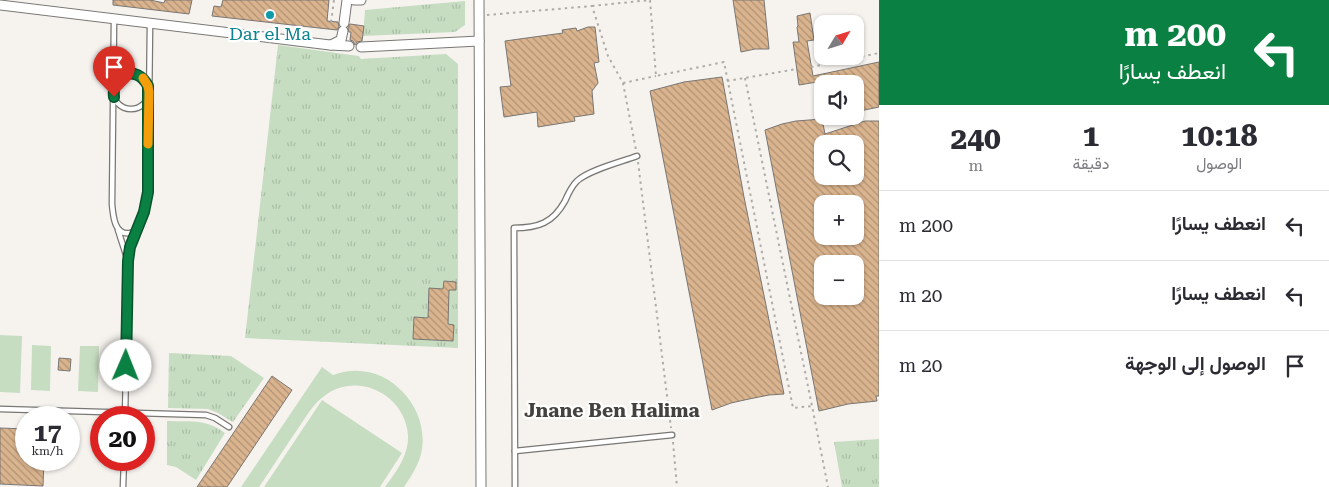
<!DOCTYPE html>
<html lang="ar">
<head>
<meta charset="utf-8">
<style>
  body { margin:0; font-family:"Roboto Serif",Vazirmatn,serif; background:#f7f7f7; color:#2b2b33; direction:rtl; height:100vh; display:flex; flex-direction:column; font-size:19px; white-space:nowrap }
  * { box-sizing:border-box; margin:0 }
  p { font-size:16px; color:#7c7c81 }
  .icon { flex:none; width:28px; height:28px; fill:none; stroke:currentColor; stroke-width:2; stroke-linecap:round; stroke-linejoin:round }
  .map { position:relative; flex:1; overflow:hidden; direction:ltr }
  .drawer { display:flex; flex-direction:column; background:#fff; width:450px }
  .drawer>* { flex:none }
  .guide { background:#0b8043; color:#fff; overflow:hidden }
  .needle { width:32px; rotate:52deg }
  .buttons { position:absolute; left:814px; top:15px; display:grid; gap:10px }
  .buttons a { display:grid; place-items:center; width:50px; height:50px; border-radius:10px; background:#fff; box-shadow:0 1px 4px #0004; font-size:25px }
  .speed { position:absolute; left:15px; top:406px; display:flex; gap:10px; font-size:25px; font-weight:700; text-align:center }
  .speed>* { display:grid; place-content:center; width:65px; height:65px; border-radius:50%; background:#fff; box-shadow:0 1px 4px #0004; line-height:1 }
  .speed small { font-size:12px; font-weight:400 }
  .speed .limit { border:8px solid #d22; background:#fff; color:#111 }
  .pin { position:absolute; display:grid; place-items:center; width:42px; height:42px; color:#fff; margin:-51px -21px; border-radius:50% 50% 50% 0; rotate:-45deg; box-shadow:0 0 5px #0007 }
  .pin .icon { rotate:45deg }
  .me { position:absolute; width:55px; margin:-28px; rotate:1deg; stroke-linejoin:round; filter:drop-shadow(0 0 4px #0008) }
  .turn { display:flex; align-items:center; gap:18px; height:105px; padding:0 20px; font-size:22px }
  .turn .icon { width:65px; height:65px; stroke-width:2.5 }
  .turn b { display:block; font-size:35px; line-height:42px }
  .eta { display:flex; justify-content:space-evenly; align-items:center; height:85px; text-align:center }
  .eta b { font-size:30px; font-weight:700; line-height:35px }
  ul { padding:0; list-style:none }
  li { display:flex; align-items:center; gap:15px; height:70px; padding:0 20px; border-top:1px solid #e1e1e2 }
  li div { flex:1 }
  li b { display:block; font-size:19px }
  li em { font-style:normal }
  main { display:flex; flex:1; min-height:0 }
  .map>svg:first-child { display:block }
</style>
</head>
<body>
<main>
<section class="drawer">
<div class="guide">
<div class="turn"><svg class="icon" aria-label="left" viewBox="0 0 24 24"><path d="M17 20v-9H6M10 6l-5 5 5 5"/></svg><div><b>200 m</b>انعطف يسارًا</div></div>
</div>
<div class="eta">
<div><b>10:18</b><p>الوصول</p></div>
<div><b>1</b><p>دقيقة</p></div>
<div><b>240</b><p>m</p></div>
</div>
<ul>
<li><svg class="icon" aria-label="left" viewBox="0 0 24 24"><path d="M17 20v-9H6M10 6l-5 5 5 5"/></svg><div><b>انعطف يسارًا</b></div><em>200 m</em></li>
<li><svg class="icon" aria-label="left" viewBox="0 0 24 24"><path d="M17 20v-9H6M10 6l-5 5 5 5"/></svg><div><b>انعطف يسارًا</b></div><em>20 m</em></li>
<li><svg class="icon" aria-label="arrive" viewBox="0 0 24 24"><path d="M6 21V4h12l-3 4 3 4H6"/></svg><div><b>الوصول إلى الوجهة</b></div><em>20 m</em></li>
</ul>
</section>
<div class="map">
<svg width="879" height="487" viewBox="0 0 879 487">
  <defs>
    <pattern id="grass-tufts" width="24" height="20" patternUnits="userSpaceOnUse" patternTransform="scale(1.25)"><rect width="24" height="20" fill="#c7ddc2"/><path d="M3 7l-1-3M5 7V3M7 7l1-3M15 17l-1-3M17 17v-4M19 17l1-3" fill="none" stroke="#abbea7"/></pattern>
    <pattern id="building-back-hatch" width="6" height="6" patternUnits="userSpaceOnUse" patternTransform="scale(1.25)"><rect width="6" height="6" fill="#dab48e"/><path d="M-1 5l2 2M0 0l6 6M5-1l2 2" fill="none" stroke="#b19274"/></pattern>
  </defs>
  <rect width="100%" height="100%" fill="#f6f3ef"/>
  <g fill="url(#grass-tufts)">
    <path d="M465,1V25L455,32L363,36L365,10Z"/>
    <path d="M278,45L359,56L361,59L446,54L458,64V348L245,338Z"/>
    <path d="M169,353L231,356L264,378L233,422L218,413L208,409L168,408Z"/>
    <path d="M167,421C191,422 205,418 225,433L196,480L176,467L167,465Z"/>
    <path d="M879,439V487H842L834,442Z"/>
  </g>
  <g fill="#c7ddc2">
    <path d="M0,335L22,336L20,393L0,392Z"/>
    <path d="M32,345L51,346L50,391L31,390Z"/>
    <path d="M80,346H99L98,392L78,391Z"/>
    <path d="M322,367L333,375C339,373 346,371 352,371C393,368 428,409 422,449C420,463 412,475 404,487H385C396,472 409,455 408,435C405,394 356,370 323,397C312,405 305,419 297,430C284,449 272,468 259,487H241Z"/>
    <path d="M322,400L402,453L380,487H264Z"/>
  </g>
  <g fill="url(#building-back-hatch)" stroke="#797673" fill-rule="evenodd">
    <path d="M113,0H150L164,3L165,0H192L189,14L113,5Z"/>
    <path d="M223,0H329L327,21L338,22L339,26L337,30L212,16L214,6L221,7Z"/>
    <path d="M733,0H764L769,49H755L741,52Z"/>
    <path d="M810,13L814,40L807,41L813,76L879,62V107L855,112V84H824L823,81L799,85L793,42H799L797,27L798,26L797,16Z"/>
    <path d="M350,24L364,26L362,41L357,42L355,45L353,41L350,40L351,32H349L348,28Z"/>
    <path d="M588,27H595L599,62L594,63L598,83L592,91L594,114L574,117L575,121L538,127L537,112L504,117L500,87L511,86L505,41L563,33L562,30L576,28L577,31Z"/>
    <path d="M722,77L744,197L784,394L769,395L749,399L731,403L712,410L650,91L684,82Z"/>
    <path d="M822,119L825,134L865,121H879V396H876L877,401L848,404L819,411L765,130L782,124L796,121ZM822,144H855V176H822ZM822,204H855V236H822ZM822,264H855V296H822Z"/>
    <path d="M444,281L456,282V290H449L448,324L454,325L453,341L413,339L414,317L428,318L429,288L443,289Z"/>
    <path d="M59,358L71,359L70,371L58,370Z"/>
    <path d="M272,376L292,390L227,487H197Z"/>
    <path d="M0,428L26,429V460H44L43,486L0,484Z"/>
  </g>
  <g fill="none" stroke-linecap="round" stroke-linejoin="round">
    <g stroke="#797774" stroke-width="7">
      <g id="service">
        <path d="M114,20L112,204C113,214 114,236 130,233C134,232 137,230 139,226C145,216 146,203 148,192L150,24"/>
        <circle cx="131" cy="91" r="18"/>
        <path d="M118,230L128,261L130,247L138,229"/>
        <path d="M0,409L206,415L215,418L229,427"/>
        <path d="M125,418L128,261"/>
        <path d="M515,451L672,435"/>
        <path d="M123,487L124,460"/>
        <path d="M515,487L514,228C538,228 553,223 565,201C568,194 571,187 577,181C589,170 621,162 637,156"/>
      </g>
    </g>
    <g stroke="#797774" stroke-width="11">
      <g id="minor">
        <path d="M354,0H361"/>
        <path d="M479,0L481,487"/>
        <path d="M0,5L330,45L349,46"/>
        <path d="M344,23L347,0"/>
        <path d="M331,45L341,40L343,31"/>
        <path d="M361,47L479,41"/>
      </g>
    </g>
    <g stroke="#aeaca9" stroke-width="2" stroke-dasharray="2.5 4" stroke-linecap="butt">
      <path d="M592,6L650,0L656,76L724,62L793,408L812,406"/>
      <path d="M487,15L592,6L608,56L623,83L636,150"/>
      <path d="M331,22L334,0"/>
      <path d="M811,67L879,53"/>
      <path d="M745,78L812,406L828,487"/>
      <path d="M727,81L797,69"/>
      <path d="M623,83L656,76"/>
      <path d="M638,162L671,428"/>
      <path d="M673,442L677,487"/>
    </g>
    <use href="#service" stroke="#fff" stroke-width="4.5"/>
    <use href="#minor" stroke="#fff" stroke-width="9"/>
  </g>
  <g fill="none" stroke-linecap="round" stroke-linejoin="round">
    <g stroke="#07532c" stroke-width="12">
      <path id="route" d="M114,97C111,73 137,64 148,86V192L144,212L130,247L128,261L126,366"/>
    </g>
    <use href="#route" stroke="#0b8043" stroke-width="9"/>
    <path stroke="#f59e0b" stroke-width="9" d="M143,78L148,86L149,92L148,144"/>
  </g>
  <circle fill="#0f9aa8" stroke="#fff" stroke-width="2" cx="270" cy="15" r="5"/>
  <g text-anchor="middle" stroke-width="4.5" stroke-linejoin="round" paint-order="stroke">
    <g font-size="18" fill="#0d838f" stroke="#fff">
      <text x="270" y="40">Dar el Ma</text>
    </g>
    <g font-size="19" font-weight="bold" fill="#44423f" stroke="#fff">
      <text x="612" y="417">Jnane Ben Halima</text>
    </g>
  </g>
</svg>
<div class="buttons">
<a><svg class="needle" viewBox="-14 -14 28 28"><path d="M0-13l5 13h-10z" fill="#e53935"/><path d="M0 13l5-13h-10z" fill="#7c7c81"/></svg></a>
<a><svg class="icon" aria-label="sound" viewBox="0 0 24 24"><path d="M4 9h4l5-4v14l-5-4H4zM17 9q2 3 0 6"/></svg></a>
<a><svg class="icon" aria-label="search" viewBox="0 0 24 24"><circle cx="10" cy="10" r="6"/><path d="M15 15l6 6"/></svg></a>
<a>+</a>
<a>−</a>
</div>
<div class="speed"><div>17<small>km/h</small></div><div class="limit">20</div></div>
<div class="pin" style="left:114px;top:97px;background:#d93025"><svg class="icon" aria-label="arrive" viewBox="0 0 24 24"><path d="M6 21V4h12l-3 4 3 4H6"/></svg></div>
<svg class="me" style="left:126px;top:366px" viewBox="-20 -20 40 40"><circle r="19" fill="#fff"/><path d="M0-13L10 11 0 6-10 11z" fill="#0b8043"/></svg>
</div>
</main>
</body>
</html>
